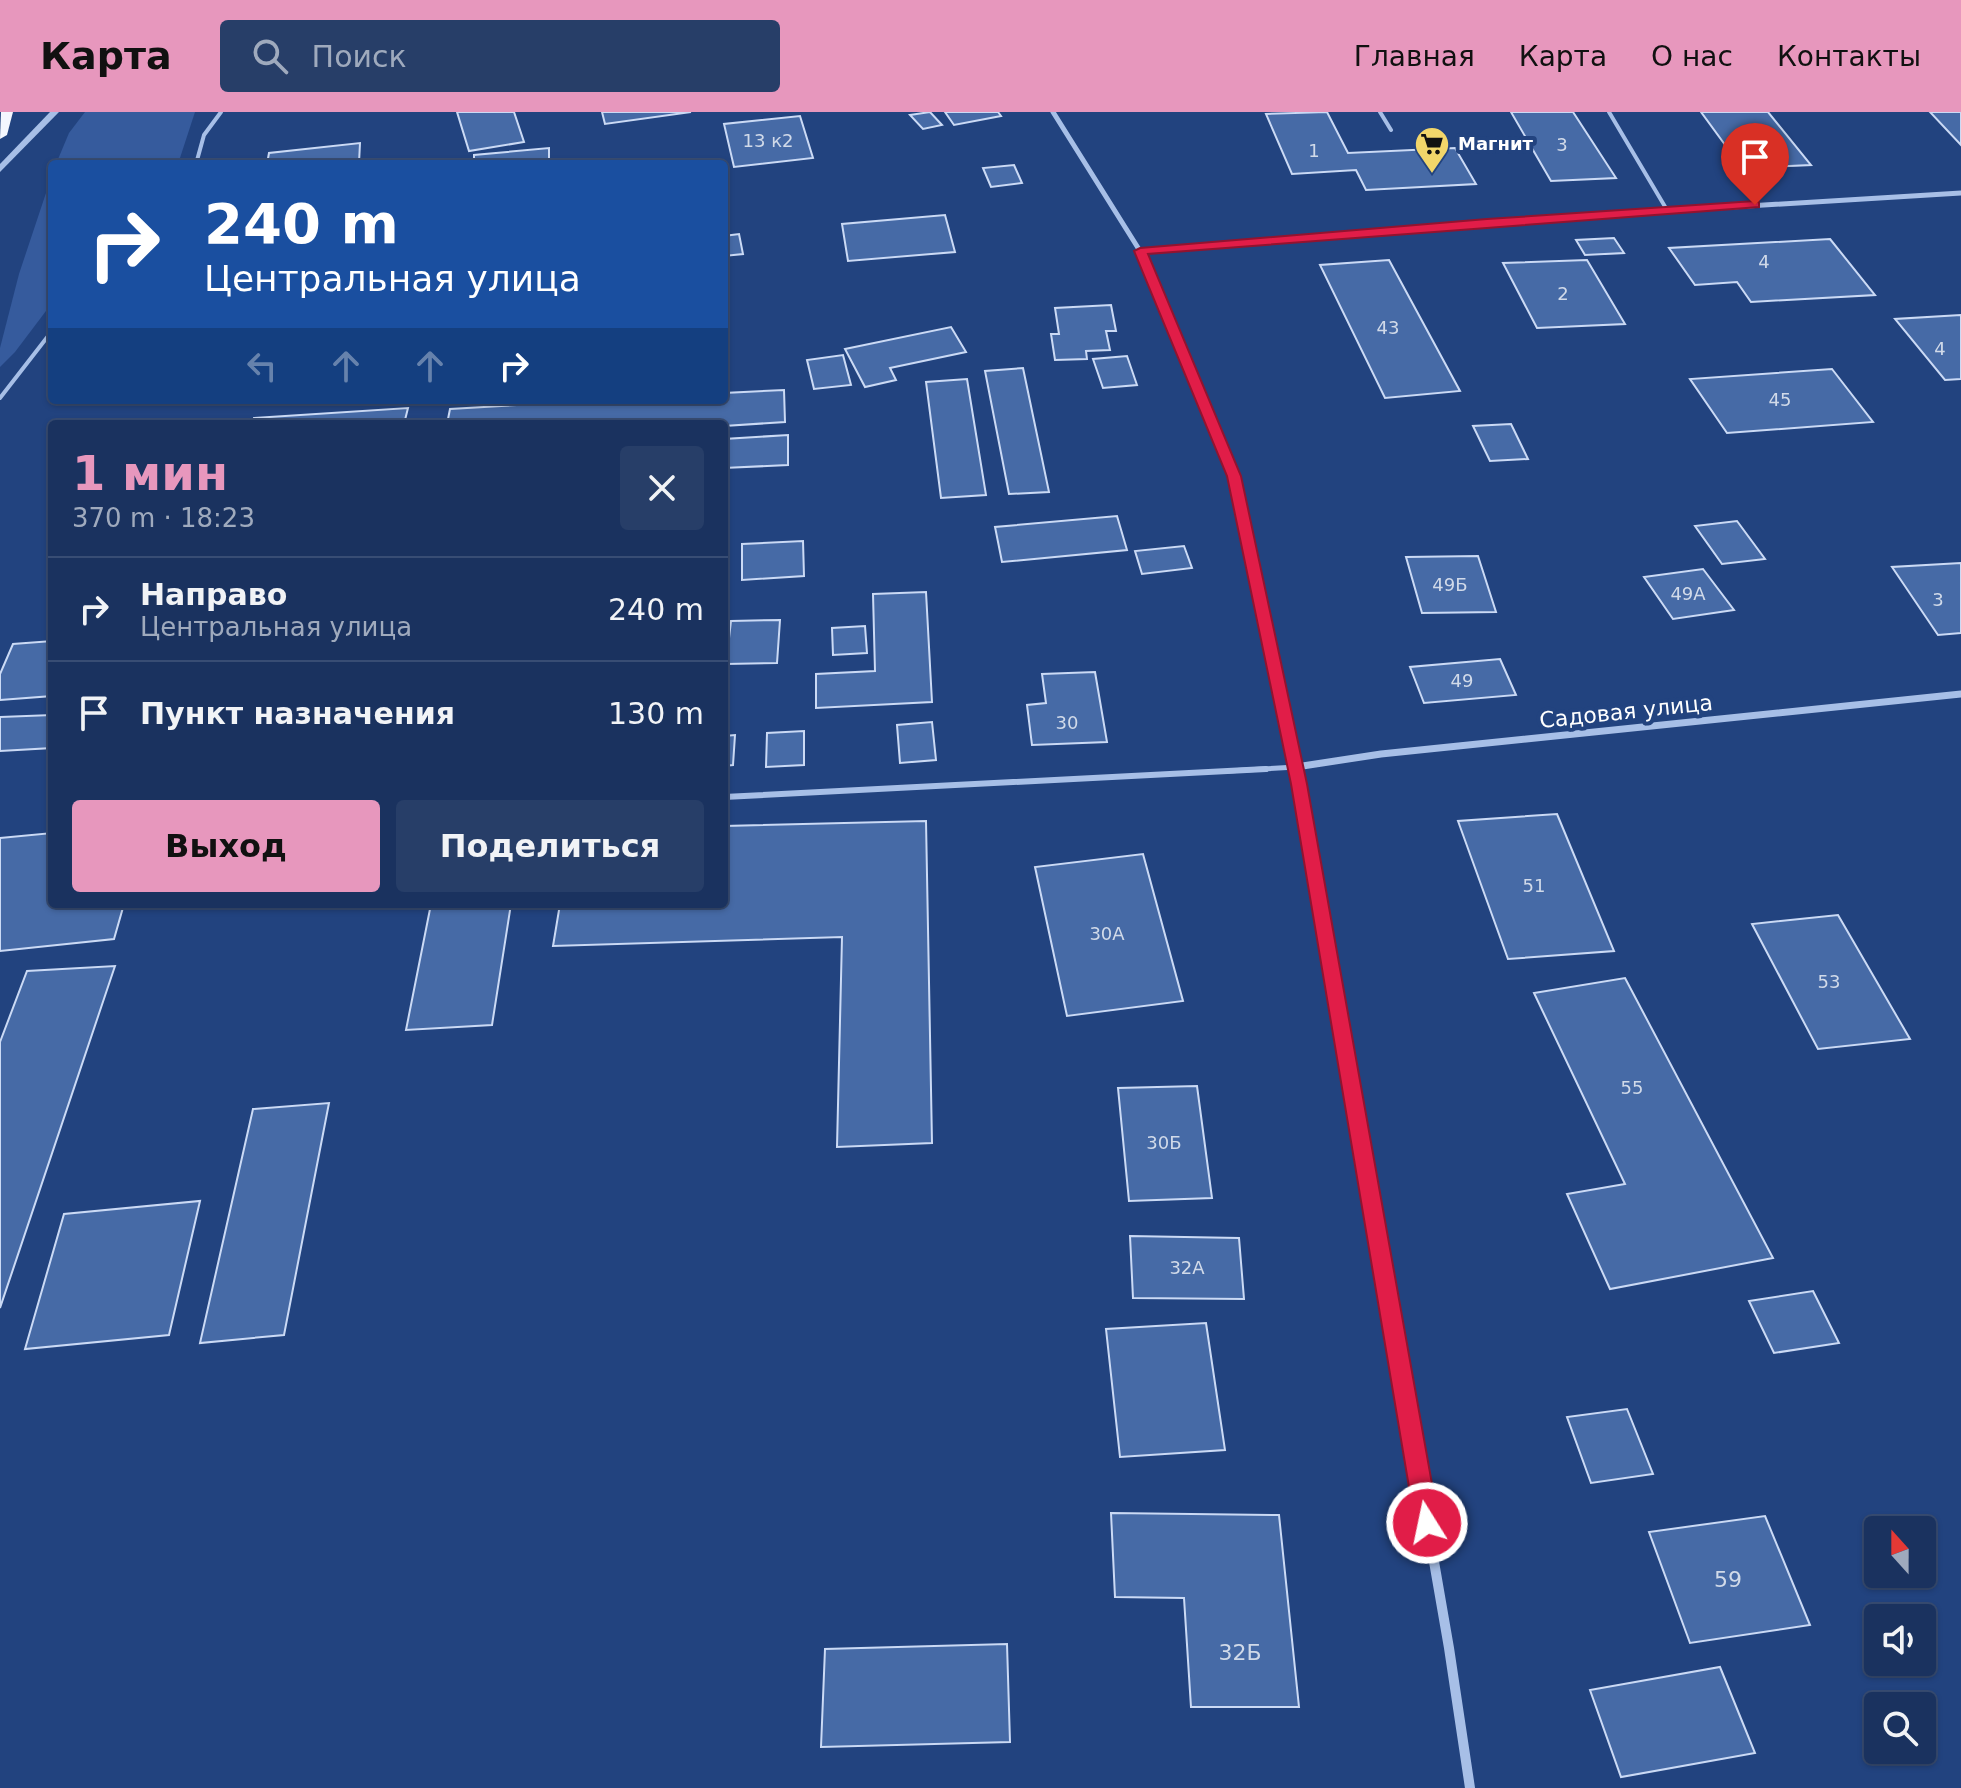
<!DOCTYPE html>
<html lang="ru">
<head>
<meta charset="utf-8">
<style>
  body { margin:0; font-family:"DejaVu Sans",sans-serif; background:#273e68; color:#f1f3f6; height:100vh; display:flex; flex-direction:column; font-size:30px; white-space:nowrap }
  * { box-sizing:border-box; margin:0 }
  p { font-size:26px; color:#9faabd }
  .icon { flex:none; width:44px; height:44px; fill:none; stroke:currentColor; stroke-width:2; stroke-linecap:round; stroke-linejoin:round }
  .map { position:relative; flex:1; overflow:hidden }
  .drawer { position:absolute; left:48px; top:308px; width:680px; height:488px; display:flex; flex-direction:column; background:#1a325f; border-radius:8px; box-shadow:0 2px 6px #0004,0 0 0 2px #384d74 }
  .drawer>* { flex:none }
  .hud { position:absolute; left:48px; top:48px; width:680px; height:244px; border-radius:8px; box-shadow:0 2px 6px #0004,0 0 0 2px #384d74; background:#1a4fa0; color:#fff; overflow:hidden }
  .needle { width:52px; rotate:339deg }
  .fabs { position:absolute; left:1864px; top:1404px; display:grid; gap:16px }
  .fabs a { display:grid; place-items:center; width:72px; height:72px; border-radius:8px; background:#1a325f; box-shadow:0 2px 6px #0004,0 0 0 2px #384d74; font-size:40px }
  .pin { position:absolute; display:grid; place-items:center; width:68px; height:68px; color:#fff; margin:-82px -34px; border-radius:50% 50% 50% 0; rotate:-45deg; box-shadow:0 0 8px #0007 }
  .pin .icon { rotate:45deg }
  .me { position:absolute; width:88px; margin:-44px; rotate:350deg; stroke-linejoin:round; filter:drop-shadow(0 0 6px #0008) }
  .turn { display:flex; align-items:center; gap:28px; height:168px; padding:0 24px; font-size:36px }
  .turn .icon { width:104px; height:104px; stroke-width:2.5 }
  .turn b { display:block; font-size:56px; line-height:68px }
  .lanes { display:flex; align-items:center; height:76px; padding:0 24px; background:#0003; justify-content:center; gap:40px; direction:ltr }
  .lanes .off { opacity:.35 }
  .round { display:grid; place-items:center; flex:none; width:84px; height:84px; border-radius:8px; background:#273e68 }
  .overview { display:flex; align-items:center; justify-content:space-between; height:136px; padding:0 24px }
  h1 { font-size:48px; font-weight:800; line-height:60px; color:#e797bd }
  .button { display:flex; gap:16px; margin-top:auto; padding:16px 24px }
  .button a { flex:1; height:92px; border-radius:8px; background:#e797bd; color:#111; font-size:32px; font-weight:800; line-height:92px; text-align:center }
  .button a+a { background:#273e68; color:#f1f3f6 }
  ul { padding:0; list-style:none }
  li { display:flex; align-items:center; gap:24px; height:104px; padding:0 24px; border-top:2px solid #384d74 }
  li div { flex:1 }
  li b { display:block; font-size:30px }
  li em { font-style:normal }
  header { display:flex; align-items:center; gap:48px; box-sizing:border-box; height:112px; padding:0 40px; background:#e797bd; color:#111 }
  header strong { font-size:38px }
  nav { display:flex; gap:44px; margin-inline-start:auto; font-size:28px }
  .search { width:560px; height:72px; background:#273e68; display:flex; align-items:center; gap:20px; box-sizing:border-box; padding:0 28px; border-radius:8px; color:#9faabd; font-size:30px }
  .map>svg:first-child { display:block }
</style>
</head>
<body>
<header>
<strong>Карта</strong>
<div class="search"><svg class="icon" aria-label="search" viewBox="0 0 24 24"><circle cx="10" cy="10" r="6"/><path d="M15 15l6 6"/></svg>Поиск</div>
<nav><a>Главная</a><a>Карта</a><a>О нас</a><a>Контакты</a></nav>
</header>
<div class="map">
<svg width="1961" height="1676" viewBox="0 0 1961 1676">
  <rect width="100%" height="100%" fill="#22437f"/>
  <g fill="#365b9d">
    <path d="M85,0H195L178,52H56L69,21Z"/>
    <path d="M52,63V191L15,240L0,255V236L19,162Z"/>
  </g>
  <g fill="#466aa6" stroke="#cbdaf5" stroke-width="2">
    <path d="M457,0H514L524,30L469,39Z"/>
    <path d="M602,0H691L605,12Z"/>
    <path d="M930,0L942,13L923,17L910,3Z"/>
    <path d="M945,0H998L1001,4L954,13Z"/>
    <path d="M1327,0L1348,41L1455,36L1476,72L1366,78L1356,58L1292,62L1266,2Z"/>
    <path d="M1511,0H1573L1616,66L1551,69Z"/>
    <path d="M1701,0H1768L1811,53L1742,56Z"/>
    <path d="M1930,0H1961V33Z"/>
    <path d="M800,4L813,46L734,55L724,12Z"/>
    <path d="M360,31L359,51L267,52L269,41Z"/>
    <path d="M549,36V52H474V43Z"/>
    <path d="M1014,53L1022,71L991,75L983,56Z"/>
    <path d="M945,103L955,140L848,149L842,112Z"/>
    <path d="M739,122L743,142L724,144V124Z"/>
    <path d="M1614,126L1624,141L1585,143L1576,128Z"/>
    <path d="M1830,127L1875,183L1751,190L1737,170L1695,173L1669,136Z"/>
    <path d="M1389,148L1460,279L1385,286L1320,153Z"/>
    <path d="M1587,148L1625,212L1537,216L1503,151Z"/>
    <path d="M1111,193L1116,219H1106L1110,238L1086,239L1087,247L1055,248L1051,222H1059L1055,196Z"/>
    <path d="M1961,203V267L1945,268L1895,207Z"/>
    <path d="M951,215L966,240L890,256L896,268L865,275L845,237Z"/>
    <path d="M843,243L851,273L814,277L807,248Z"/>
    <path d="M1127,244L1137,273L1103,276L1093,247Z"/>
    <path d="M1023,256L1049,380L1009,382L985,259Z"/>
    <path d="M1832,257L1873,310L1727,321L1690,267Z"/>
    <path d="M967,267L986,383L941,386L926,270Z"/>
    <path d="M784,278L785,310L724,314L447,312L450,297L604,288H724V281Z"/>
    <path d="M408,296L404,312H252L254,306Z"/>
    <path d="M1511,312L1528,347L1490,349L1473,314Z"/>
    <path d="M788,323V353L724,356V327Z"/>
    <path d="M1117,404L1127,438L1002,450L995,415Z"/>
    <path d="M1737,409L1765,447L1722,452L1695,414Z"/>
    <path d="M803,429L804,464L742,468V432Z"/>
    <path d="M1184,434L1192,456L1142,462L1135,439Z"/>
    <path d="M1478,444L1496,500L1422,501L1406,445Z"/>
    <path d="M1961,451V521L1938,523L1892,455Z"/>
    <path d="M1703,457L1734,498L1673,507L1644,465Z"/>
    <path d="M926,480L932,590L816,596V562L875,559L873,482Z"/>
    <path d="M780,508L777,551L726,552L731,509Z"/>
    <path d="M865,514L867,541L833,543L832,516Z"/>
    <path d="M52,529V584L0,588V562L13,532Z"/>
    <path d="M1500,547L1516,583L1424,591L1410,555Z"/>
    <path d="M1095,560L1107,630L1032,633L1027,593L1046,591L1042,562Z"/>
    <path d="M52,603V636L0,639V605Z"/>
    <path d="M932,610L936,648L900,651L897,613Z"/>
    <path d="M804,619V653L766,655L767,621Z"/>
    <path d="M735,623L733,653L724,654V624Z"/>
    <path d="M1557,702L1614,839L1508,847L1458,709Z"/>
    <path d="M926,709L932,1031L837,1035L842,825L553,834L560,792H724V714Z"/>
    <path d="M52,721V792H124L114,827L0,839V726Z"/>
    <path d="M1143,742L1183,889L1067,904L1035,755Z"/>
    <path d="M431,792H511L492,913L406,918Z"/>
    <path d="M1838,803L1910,927L1818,937L1752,812Z"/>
    <path d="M115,854L0,1196V930L27,859Z"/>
    <path d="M1625,866L1773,1146L1610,1177L1567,1082L1625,1072L1534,881Z"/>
    <path d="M1197,974L1212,1086L1129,1089L1118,976Z"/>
    <path d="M329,991L284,1223L200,1231L253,997Z"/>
    <path d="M200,1089L169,1223L25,1237L64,1102Z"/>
    <path d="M1130,1124L1239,1126L1244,1187L1133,1186Z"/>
    <path d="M1813,1179L1839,1231L1774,1241L1749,1189Z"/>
    <path d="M1206,1211L1225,1338L1120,1345L1106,1217Z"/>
    <path d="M1627,1297L1653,1362L1591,1371L1567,1305Z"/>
    <path d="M1111,1401L1279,1403L1299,1595H1191L1184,1486L1115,1485Z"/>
    <path d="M1765,1404L1810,1513L1690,1531L1649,1420Z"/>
    <path d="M1007,1532L1010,1630L821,1635L825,1537Z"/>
    <path d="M1720,1555L1755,1641L1621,1665L1590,1578Z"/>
  </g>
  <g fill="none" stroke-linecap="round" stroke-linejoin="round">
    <g stroke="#a7bfe7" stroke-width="4">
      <path d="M1380,0L1391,18"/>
      <path d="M1609,0L1667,98"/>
      <path d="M196,52L204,23L221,0"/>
      <path d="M0,286L52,219"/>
    </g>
    <path stroke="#a7bfe7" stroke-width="5" d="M1228,659L1296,655"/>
    <path stroke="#a7bfe7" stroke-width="6" d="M724,685L1266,657"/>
    <g stroke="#a7bfe7" stroke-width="5">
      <path d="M1053,0L1140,139L1205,294"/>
      <path d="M1140,139L1487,110L1961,81"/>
    </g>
    <g stroke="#a7bfe7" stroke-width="7">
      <path d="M1204,292L1234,364L1297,659"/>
      <path d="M1296,655L1381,642L1961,582"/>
    </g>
    <path stroke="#a7bfe7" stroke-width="8" d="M1296,657L1375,1112"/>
    <path stroke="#a7bfe7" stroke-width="10" d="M1375,1110L1449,1536L1470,1676"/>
    <path fill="#a7bfe7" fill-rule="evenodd" d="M50,0H59L0,60V52Z"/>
    <path fill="#f4f7fe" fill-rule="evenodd" d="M1,0H13L7,23L0,27Z"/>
  </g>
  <path fill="#e11d48" stroke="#92132f" stroke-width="2" d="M1755,89L1759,90V95L1148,142L1241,364L1307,672L1439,1411L1435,1419L1427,1422L1419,1419L1415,1411L1291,672L1227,364L1134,139L1140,136L1487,107Z"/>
  <defs>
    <g id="supermarket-pin" transform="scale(1.8)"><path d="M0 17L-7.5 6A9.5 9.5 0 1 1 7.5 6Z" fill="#f2d66a" stroke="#22437f"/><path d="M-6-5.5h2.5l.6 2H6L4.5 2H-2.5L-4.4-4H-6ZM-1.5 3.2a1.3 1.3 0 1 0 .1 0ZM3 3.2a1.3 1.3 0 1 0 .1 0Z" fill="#111"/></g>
  </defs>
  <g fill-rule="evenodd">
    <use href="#supermarket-pin" x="1432" y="32"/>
  </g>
  <g text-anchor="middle" stroke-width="8" stroke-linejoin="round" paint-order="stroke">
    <g font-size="18" fill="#d1dae9">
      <text x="768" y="35">13 к2</text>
      <text x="1562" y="39">3</text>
      <text x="1314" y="45">1</text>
      <text x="1764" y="156">4</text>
      <text x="1563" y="188">2</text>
      <text x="1388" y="222">43</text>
      <text x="1940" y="243">4</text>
      <text x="1780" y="294">45</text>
      <text x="1450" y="479">49Б</text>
      <text x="1688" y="488">49А</text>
      <text x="1938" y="494">3</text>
      <text x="1462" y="575">49</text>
      <text x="1067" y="617">30</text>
      <text x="1534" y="780">51</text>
      <text x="1107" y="828">30А</text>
      <text x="1829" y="876">53</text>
      <text x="1632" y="982">55</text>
      <text x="1164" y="1037">30Б</text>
      <text x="1187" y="1162">32А</text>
    </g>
    <g font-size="18" font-weight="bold" fill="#fff" stroke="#22437f" text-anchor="start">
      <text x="1458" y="38">Магнит</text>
    </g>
    <g font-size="22" fill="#fff" stroke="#22437f">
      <text transform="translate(1626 599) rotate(-6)" y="8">Садовая улица</text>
    </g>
    <g font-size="22" fill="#d1dae9">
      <text x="1728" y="1475">59</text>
      <text x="1240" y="1548">32Б</text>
    </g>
  </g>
</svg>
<div class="fabs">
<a><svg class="needle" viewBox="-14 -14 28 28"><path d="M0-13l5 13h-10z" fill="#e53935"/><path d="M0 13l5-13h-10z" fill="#9faabd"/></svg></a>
<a><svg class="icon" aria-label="sound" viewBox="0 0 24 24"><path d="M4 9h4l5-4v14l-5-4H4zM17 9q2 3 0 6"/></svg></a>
<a><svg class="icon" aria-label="search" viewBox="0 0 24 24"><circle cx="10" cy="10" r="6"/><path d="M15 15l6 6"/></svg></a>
</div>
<div class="pin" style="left:1755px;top:93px;background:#d93025"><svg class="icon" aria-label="arrive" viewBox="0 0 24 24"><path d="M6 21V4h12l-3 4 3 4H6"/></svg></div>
<svg class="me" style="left:1427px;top:1411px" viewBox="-20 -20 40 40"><circle r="17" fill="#e11d48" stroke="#fff" stroke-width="3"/><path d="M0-11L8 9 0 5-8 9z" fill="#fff"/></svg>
<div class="hud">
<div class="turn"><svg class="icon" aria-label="right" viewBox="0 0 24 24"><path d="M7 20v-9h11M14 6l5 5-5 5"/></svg><div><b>240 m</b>Центральная улица</div></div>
<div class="lanes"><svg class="icon off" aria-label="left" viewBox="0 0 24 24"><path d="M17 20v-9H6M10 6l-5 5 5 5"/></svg><svg class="icon off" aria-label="ahead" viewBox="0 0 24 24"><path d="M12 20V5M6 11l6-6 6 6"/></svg><svg class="icon off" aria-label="ahead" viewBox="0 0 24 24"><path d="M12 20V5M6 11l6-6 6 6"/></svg><svg class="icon" aria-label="right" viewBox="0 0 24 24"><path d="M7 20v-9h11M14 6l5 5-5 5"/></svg></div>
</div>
<section class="drawer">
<div class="overview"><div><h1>1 мин</h1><p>370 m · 18:23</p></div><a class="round"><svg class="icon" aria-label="close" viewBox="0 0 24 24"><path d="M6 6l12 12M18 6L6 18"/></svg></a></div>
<ul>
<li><svg class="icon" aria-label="right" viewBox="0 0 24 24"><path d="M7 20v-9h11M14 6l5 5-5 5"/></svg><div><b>Направо</b><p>Центральная улица</p></div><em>240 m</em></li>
<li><svg class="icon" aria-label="arrive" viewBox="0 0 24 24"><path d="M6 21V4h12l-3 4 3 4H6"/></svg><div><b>Пункт назначения</b></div><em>130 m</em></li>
</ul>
<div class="button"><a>Выход</a><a>Поделиться</a></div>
</section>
</div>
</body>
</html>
